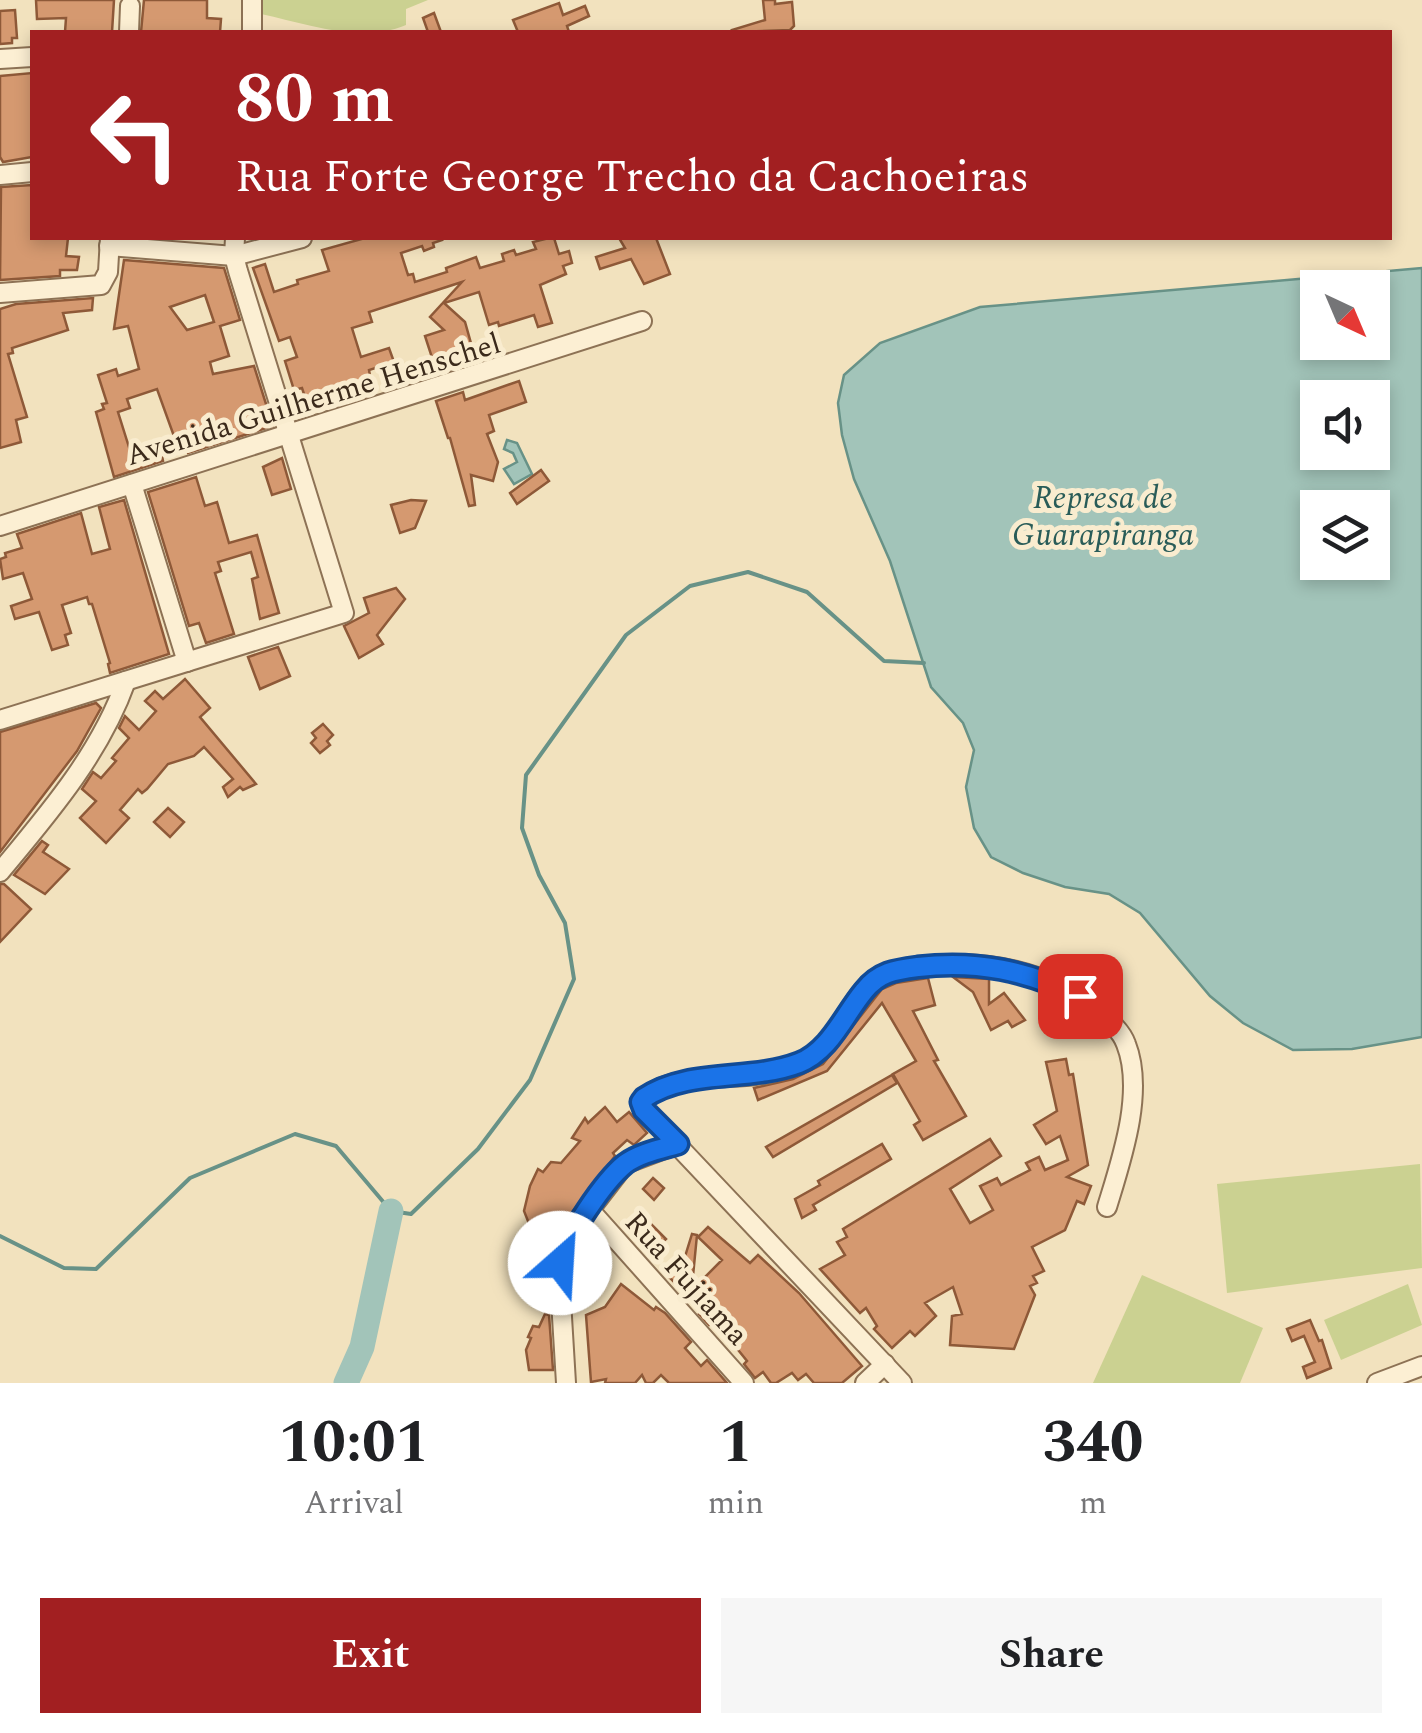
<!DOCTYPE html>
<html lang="en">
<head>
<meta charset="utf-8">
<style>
  body { margin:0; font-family:Spectral,serif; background:#f6f6f6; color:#202124; height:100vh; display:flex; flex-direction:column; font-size:38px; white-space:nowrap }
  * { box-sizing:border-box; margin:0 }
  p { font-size:32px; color:#757577 }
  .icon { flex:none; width:55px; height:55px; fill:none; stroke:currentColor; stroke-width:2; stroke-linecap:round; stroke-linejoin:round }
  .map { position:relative; height:1383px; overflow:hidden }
  .panel { display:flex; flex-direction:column; background:#fff; flex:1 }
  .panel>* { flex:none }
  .top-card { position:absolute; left:30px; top:30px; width:1362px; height:210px; border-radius:0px; box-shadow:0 5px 15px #0003; background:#a21f21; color:#fff; overflow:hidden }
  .needle { width:65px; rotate:136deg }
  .tools { position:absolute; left:1300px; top:270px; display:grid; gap:20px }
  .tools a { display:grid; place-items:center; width:90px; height:90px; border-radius:0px; background:#fff; box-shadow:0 5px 15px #0003; font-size:50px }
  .pin { position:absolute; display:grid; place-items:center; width:85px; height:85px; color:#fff; margin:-42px; border-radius:20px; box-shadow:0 5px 15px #0006 }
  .me { position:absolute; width:110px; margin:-55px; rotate:26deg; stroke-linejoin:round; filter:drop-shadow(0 0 8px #0008) }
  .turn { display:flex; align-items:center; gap:35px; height:210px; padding:0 40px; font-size:45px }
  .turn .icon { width:130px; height:130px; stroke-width:2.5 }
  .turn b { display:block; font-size:70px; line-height:85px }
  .eta { display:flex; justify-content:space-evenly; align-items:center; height:170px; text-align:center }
  .eta b { font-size:60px; font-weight:700; line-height:70px }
  .cta { display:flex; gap:20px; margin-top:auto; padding:20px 40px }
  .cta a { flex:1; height:115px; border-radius:0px; background:#a21f21; color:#fff; font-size:40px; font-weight:700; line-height:115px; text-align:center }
  .cta a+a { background:#f6f6f6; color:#202124 }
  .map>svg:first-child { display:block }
</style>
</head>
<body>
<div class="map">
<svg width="1422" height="1383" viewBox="0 0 1422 1383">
  <rect width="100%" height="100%" fill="#f2e2be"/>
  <g fill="#cbd191">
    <path d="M258,0H428L406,9V25C360,44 308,24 261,14Z"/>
    <path d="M1420,1164L1422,1268L1227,1293L1217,1184Z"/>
    <path d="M1142,1275L1263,1328L1240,1383H1093Z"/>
    <path d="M1408,1284L1422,1325L1341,1360L1324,1320Z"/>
  </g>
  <g fill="#a2c4b9" stroke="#689287" stroke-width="2.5" fill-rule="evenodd">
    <path d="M1422,268V1037L1352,1049L1293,1050L1243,1023L1210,996L1140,913L1109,894L1065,887L1023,873L991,857L974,828L966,787L974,750L963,723L931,687L890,561L854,479L842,435L838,403L844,375L880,343L980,307ZM1318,288H1372V342H1318ZM1318,398H1372V452H1318ZM1318,508H1372V562H1318Z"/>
    <path d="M507,440L517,443L532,474L514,484L504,469L517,462L513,453L504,449Z"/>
  </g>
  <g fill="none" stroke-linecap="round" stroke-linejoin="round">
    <path stroke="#689287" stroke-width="4" d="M0,1236L64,1268L96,1269L190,1178L295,1134L336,1146L391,1211L411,1214L478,1149L530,1080L574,979L565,923L539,875L522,828L526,775L626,635L690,586L748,572L807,592L884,661L924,663"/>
    <path stroke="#a2c4b9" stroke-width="25" d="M346,1383L362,1347L391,1211"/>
  </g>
  <g fill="#d59970" stroke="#8e5938" stroke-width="2.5" fill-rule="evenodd">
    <path d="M36,0H114L112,32H65L66,18L37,19Z"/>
    <path d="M144,0H207V18L221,19L220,32H141Z"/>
    <path d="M763,0H775V4L792,2L794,26L790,30L733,32L732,30L765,20Z"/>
    <path d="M559,3L563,15L585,6L589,16L567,26L569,32H518L513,20Z"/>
    <path d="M15,10L17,38H12V43L0,44V11Z"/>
    <path d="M434,13L441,32H428L423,18Z"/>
    <path d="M32,73V157L3,162L0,157V76Z"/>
    <path d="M32,185V238H68L66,256L79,257L77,270H60V276L0,280L1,187Z"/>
    <path d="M365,238H441L442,240L433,243L434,247L424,251L422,246L401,253L408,275L413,274L415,282L447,272L446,268L476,257L480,268L504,261L502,254L514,250L516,255L536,249L533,242L549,238H554L559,254L569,251L572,263L563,266L566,274L540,285L552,323L538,327L534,315L499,326L498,322L489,325L479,292L444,303L465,322L474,354L457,359L458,363L436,370L425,336L444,330L430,317L462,282L369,312L372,322L352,328L361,357L389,348L394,362L369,370L372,387L308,406L302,388L294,390L285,361L297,357L290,337L279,341L253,268L265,264L274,292L298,284L297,280L329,271L322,250Z"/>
    <path d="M619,238H656L670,274L644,284L631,259L600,269L596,257L625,248Z"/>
    <path d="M124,260L224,268L240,320L220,326L229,356L210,362L213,374L254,366L273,426L188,453L183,437L175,439L157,389L127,399L130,408L118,412L133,460L161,451L163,461L114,477L96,412L104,409L102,404L107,403L98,375L116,369L118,376L139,369L128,326L114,329ZM205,295L214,322L187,330L170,307Z"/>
    <path d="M93,298L92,310L63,313L68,330L12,348L13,353L8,354L27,417L16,420L21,442L0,448V309L16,304Z"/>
    <path d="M519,381L526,402L489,415L494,431L487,434L498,462L493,481L471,475L475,505L469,506L450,438H448L436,401L463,392L465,400Z"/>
    <path d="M282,458L291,489L272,495L263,467Z"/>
    <path d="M541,470L549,481L517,504L510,493Z"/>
    <path d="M196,477L205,506L217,502L229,543L257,535L279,613L260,619L252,579L258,577L251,552L218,562L221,571L215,573L234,634L206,643L199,623L189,626L148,492Z"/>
    <path d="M124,500L169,654L110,673L108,664L110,663L92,604H89L87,597L62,605L71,633L65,635L68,645L52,650L39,612L15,619L11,606L32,599L23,573L3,579L0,559L6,557L5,553L22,548L17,534L81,513L92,554L110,549L99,507Z"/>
    <path d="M411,500L426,501L415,528L400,533L391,505Z"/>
    <path d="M396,588L405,599L377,635L383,644L359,658L344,626L369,613L364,598Z"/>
    <path d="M278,647L290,676L260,689L248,657Z"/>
    <path d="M185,679L210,708L200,717L256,784L243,790L240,787L228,797L223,787L233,779L204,747L194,756L168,764L147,789L142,793L138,789L120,810L129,818L106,843L80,818L96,801L82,789L93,772L101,778L116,761L112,758L129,738L119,728L125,716L139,730L156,711L145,701L155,691L163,699Z"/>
    <path d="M96,703L101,708L77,751L0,852V732Z"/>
    <path d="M323,724L333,735L327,741L330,745L320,753L311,743L316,738L312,733Z"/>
    <path d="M168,808L184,822L170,837L154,822Z"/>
    <path d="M42,841L48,845L43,852L69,869L45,894L14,875Z"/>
    <path d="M0,884H4L31,909L0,942Z"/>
    <path d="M953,977L989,979V1004L1004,993L1025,1020L1012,1027L1008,1021L991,1030L973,992Z"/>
    <path d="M928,978L935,1005L913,1011L938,1060L934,1061L966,1116L923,1140L914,1125L920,1121L893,1074L916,1061L882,1003L827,1071L758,1100L754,1088L793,1079L823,1064L882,989L896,983Z"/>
    <path d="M1066,1059L1069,1075L1073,1074L1088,1165L1067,1177L1091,1186L1084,1204L1077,1201L1065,1230L1032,1247L1044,1271L1033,1276L1037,1283L1030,1286L1035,1295L1014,1349L950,1345L952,1316L962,1314L953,1287L925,1303L936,1316L915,1336L910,1331L892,1348L874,1329L877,1326L866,1308L860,1313L820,1269L845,1255L837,1242L847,1237L843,1229L990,1139L1001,1156L950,1189L970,1223L993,1210L980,1186L997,1178L1001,1185L1030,1170L1026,1163L1039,1157L1045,1170L1068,1160L1060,1136L1046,1144L1034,1125L1057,1111L1046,1062Z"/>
    <path d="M892,1075L897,1083L773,1157L766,1147Z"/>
    <path d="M605,1107L617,1122L629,1112L647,1133L634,1145L627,1140L613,1153L615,1156L560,1228L552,1245L549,1265H538L537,1244L524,1211L530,1186L538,1169L543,1172L551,1162L561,1163L580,1141L572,1138L585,1118L588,1123Z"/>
    <path d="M882,1144L891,1159L813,1205L816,1210L802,1218L795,1199L820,1185L818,1181Z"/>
    <path d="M653,1178L664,1188L654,1200L643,1189Z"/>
    <path d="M645,1218L666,1239L652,1253L631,1232Z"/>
    <path d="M708,1227L750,1263L758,1255L799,1293L862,1366L842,1383H814L806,1374L798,1380L792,1373L776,1383H771L763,1372L755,1378L744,1364L747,1361L714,1320L709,1325L699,1314L706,1307L696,1298L706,1288L700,1282L722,1260L698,1237Z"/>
    <path d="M692,1234L697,1235L693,1276L688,1271L676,1284L664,1272L678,1258L683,1263Z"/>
    <path d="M621,1284L654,1310L656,1307L665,1313L691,1342L685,1348L701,1366L707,1360L727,1383H669L661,1375L653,1383H646L642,1375L635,1383H605L606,1379L591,1382L586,1315L605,1307Z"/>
    <path d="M545,1314L549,1315L553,1370H529L526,1350L531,1338L528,1337L533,1326L539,1327Z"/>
    <path d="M1310,1320L1319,1341L1322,1340L1331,1368L1307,1378L1303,1367L1315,1362L1304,1336L1292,1341L1287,1329Z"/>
  </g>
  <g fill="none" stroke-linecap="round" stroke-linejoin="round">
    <g stroke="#8d7255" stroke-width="22">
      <g id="street">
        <path d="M252,0V32"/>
        <path d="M129,32L130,6"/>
        <path d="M0,59L32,57"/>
        <path d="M0,175L32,172"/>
        <path d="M109,246L234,256L302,238"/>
        <path d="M0,293L101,285L108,272L110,238"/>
        <path d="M132,484L187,662"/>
        <path d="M0,526L642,321"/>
        <path d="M0,720L344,613L238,271L234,256L235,238"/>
        <path d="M0,872C49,813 100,754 126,681"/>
        <path d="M589,1209L744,1383"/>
        <path d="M566,1383L560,1284L563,1250L571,1234L625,1164L678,1144"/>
        <path d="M865,1383L885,1364"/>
        <path d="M902,1383L644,1110L641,1102C662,1074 724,1079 756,1075C771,1074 785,1068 800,1063C841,1047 849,986 888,972C899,968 913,968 925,966C985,959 1049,971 1096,1010C1108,1020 1121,1030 1126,1044C1145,1092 1121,1161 1107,1207"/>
        <path d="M1377,1383L1422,1366"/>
      </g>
    </g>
    <use href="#street" stroke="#fcefd3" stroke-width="18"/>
  </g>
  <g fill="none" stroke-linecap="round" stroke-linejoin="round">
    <g stroke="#114b97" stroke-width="25">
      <path id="route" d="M560,1263C566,1237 604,1181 625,1164C640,1153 661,1149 678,1144L644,1110L641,1102L644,1098C689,1068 749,1082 799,1063C830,1051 844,1015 864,991C879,972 895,970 918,967C978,960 1026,971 1080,996"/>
    </g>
    <use href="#route" stroke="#1a73e8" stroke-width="18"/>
  </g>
  <g text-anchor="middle" stroke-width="10" stroke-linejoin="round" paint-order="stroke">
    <g font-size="30" fill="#3b2a1b" stroke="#f9eccf">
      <text transform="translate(313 399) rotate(-17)" y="10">Avenida Guilherme Henschel</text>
      <text transform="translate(687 1278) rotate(48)" y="10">Rua Fujiama</text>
    </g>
    <g font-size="32" font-style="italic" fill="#295c58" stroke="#f9eccf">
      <text x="1103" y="508">Represa de<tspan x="1103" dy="37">Guarapiranga</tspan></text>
    </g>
  </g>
</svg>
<div class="tools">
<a><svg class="needle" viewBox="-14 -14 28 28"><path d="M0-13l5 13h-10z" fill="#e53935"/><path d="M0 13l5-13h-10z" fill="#757577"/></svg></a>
<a><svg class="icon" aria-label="sound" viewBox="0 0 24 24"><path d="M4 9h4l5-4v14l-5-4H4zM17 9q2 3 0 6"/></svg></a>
<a><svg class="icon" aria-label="layers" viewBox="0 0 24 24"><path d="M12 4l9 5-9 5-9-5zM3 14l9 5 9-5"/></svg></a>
</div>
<div class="pin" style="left:1080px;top:996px;background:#d93025"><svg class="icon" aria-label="arrive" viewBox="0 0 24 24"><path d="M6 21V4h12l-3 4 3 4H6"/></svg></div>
<svg class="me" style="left:560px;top:1263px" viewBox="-20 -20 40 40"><circle r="19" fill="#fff"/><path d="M0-13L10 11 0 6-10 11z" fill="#1a73e8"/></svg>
<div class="top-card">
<div class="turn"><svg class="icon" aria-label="left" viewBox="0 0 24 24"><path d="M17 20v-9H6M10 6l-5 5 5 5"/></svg><div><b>80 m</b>Rua Forte George Trecho da Cachoeiras</div></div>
</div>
</div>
<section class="panel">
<div class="eta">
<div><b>10:01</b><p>Arrival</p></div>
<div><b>1</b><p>min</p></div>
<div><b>340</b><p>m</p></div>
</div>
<div class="cta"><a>Exit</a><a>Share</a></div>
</section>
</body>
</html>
